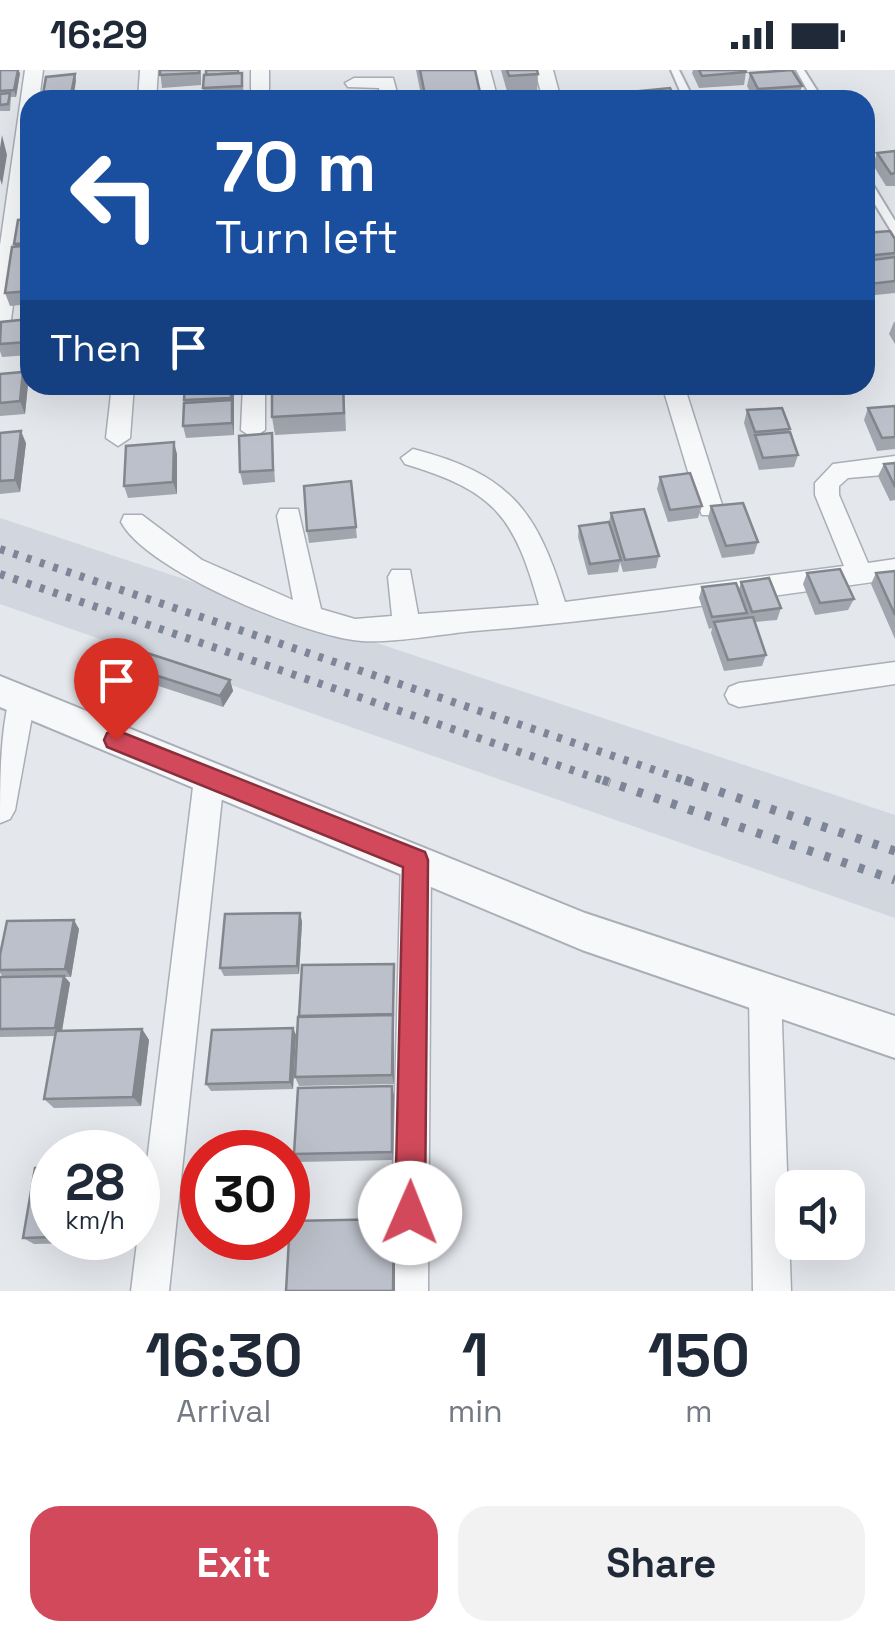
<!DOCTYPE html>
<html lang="en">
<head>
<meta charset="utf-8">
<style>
  body { margin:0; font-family:"Space Grotesk",sans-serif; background:#f2f2f3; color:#1f2937; height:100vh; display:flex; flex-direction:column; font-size:38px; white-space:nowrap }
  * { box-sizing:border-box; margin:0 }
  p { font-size:32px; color:#747a83 }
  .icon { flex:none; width:55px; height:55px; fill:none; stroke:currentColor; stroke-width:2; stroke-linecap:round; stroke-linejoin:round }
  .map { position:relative; height:1221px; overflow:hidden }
  .panel { display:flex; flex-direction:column; background:#fff; flex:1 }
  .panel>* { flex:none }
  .hud { position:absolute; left:20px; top:20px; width:855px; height:305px; border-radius:30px; box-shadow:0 10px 40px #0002; background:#1a4fa0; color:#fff; overflow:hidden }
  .tools { position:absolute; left:775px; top:1100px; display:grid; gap:20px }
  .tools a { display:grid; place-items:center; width:90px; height:90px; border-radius:20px; background:#fff; box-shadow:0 10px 40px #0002; font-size:50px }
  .speed { position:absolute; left:30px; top:1060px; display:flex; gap:20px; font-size:50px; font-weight:700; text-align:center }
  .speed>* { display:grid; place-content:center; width:130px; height:130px; border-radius:50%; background:#fff; box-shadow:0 10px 40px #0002; line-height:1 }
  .speed small { font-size:25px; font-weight:400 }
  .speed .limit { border:15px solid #d22; background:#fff; color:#111 }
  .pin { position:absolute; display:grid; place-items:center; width:85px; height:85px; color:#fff; margin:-102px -42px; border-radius:50% 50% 50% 0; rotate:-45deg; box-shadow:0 0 10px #0007 }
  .pin .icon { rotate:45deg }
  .me { position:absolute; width:110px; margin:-55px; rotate:1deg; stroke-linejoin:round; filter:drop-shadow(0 0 8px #0008) }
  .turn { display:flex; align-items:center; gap:35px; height:210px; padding:0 30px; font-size:45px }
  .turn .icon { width:130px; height:130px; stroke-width:2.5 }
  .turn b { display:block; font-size:70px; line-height:85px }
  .then { display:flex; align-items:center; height:95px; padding:0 30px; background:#0003; gap:20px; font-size:38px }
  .eta { display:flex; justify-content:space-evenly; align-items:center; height:170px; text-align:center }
  .eta b { font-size:60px; font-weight:700; line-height:70px }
  .button { display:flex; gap:20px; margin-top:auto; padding:20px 30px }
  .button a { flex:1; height:115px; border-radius:30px; background:#d1495b; color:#fff; font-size:40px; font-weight:700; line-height:115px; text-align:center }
  .button a+a { background:#f2f2f3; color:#1f2937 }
  .status { display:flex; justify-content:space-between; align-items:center; height:70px; padding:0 50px; background:#fff; direction:ltr }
  .status svg { height:28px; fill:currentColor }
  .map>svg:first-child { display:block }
</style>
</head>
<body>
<div class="status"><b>16:29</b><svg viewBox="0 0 49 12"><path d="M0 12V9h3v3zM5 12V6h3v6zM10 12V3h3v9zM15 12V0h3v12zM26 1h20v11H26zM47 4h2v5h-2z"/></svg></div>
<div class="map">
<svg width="895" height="1221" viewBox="0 0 895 1221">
  <rect width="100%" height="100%" fill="#e4e7ec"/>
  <path fill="#d2d6de" d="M0,448L895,745V848L0,534Z"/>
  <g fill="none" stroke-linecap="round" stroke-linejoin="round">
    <g stroke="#a9aeb7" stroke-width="4">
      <g id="service">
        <path d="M671,0H679L694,30H684Z"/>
        <path d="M796,0H804L823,30H813Z"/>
        <path d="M865,107L870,110L895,151V171L885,174H865V168H884L890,165V159L865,118Z"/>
      </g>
    </g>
    <g stroke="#a9aeb7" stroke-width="3">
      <g id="minor">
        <path d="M25,0H43L39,30H30V103L11,250L0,257V175Z"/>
        <path d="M140,0H158L156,30H138Z"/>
        <rect x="251" y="0" width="18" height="30"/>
        <path d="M472,0H490L498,30H480Z"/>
        <path d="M535,0H553L561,30H543Z"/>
        <path d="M354,8H393L399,30H381L379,18L348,17L345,13Z"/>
        <path d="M112,315H134L130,368L118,376L106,368Z"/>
        <path d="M243,315H265V360L253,368L241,360Z"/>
        <path d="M662,315H684L723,438L720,445H702L699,438Z"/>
        <path d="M413,379C510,404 537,440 565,532L844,496L815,425V413L833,394L895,386V404L848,408L839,416V425L868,493L895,489V509C755,528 615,550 474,561C441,564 384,575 353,570C298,562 147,501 121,452L124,445H142L202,490L293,530L277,446L280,439H298L321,539L355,549L392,546L388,507L392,500H410L418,544L539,535C514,446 495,421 405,394L401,388Z"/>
        <path d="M895,592V614L739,637L729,633L725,625L729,617L739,613Z"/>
        <path d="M21,618L31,622L35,630L15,740L10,749L0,753C0,712 0,660 11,622Z"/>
        <path d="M209,696L219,700L224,709L169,1221H131L194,709L199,700Z"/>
        <path d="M416,777L427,781L431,791L428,1221H390L401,791L405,781Z"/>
        <path d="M765,906L776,911L781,922L791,1221H753L749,922L754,911Z"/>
      </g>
    </g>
    <g stroke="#a9aeb7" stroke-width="4">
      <path id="tertiary" d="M0,606L585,843L895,946V988L582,880L0,637Z"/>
    </g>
    <use href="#service" fill="#f7f8fa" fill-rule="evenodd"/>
    <use href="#minor" fill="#f7f8fa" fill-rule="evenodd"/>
    <use href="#tertiary" fill="#f7f8fa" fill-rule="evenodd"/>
    <g stroke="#7d8696" stroke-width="8" stroke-dasharray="5 9" stroke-linecap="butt">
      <path d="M0,479L693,713"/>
      <path d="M0,504L610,713"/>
    </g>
    <g stroke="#7d8696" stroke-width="9" stroke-dasharray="6 12" stroke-linecap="butt">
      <path d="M603,710L895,810"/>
      <path d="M685,710L895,781"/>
    </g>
  </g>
  <g fill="#a1a5ae">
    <path d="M0,0L20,3L16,27H11L10,41H0Z"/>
    <path d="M160,0H201V15L162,18Z"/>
    <path d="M416,0H475L481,30H422Z"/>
    <path d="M501,0H537L538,4L537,23L508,25Z"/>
    <path d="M688,0H699L746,2L744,15L699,18L692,3L693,0Z"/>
    <path d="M239,3H242L244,28L205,30L203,18Z"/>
    <path d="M750,3L802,16L798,28L778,30H709V25L750,22L747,16Z"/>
    <path d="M30,72V99H29L25,87Z"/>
    <path d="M895,81V116H886L873,95L877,83Z"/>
    <path d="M30,102V234L10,236L5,223L15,176L14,174L28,123L26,118Z"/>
    <path d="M865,163L895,169V223L865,226Z"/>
    <path d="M30,249V285L2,287L0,281V256Z"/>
    <path d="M894,252H895V274L889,264Z"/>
    <path d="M0,304L28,314L25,344L0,346Z"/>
    <path d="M185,315H234V365L186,368L183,356Z"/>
    <path d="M344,315L346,361L275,365L272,347Z"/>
    <path d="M895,336V379L877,381L864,350L868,338Z"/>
    <path d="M747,340L790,359L789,362L798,385L794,397L759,400L744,353Z"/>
    <path d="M0,363L26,373L20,422L0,424Z"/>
    <path d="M272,363L275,412L243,415L240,402Z"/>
    <path d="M177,384V424L128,428L124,416Z"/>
    <path d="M895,393V430L890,431L878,406L884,394Z"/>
    <path d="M660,407L702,436L698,448L668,452L657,419Z"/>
    <path d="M351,411L357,468L309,473L307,461Z"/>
    <path d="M711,436L758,472L754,484L722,488L708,448Z"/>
    <path d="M611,443L659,486L656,498L623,502L620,492L618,502L588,505L578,467L579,456L609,452Z"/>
    <path d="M895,501V569L871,514L876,503Z"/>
    <path d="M807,503L854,529L848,540L815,545L803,514Z"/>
    <path d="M741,512L781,538L777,550L755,552L766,585L762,596L724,601L711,563L712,558L709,559L699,528L702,517L739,519Z"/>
    <path d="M133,598L230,610L233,621L223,637L137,609Z"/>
    <path d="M300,843L302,852L299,904L224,906L220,898Z"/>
    <path d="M79,859L71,907H65L70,913L62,961L142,959L149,970L141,1036L54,1038L44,1029L55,966L0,967V907H3L0,903V885Z"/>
    <path d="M394,894V1014L299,1016L295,1007Z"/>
    <path d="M293,958L296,965L293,1019L211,1021L206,1014Z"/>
    <path d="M392,1016L394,1026L393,1090L298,1092L294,1084Z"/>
    <path d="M23,1168H133V1172L34,1174Z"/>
  </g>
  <g fill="#83868d">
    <path d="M18,0L20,3L16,27L14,20Z"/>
    <path d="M75,4L76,11L73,30H70Z"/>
    <path d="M2,65L7,85L2,115L0,109V78Z"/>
    <path d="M23,302L28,314L25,344L20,331Z"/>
    <path d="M231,315H233L234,321V365L232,353Z"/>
    <path d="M21,361L26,373L20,422L15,410Z"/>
    <path d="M174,372L177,384V424L173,412Z"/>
    <path d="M230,610L233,621L223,637L220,626Z"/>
    <path d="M300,843L302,852L299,904L297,896Z"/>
    <path d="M74,850L79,859L71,907L65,899Z"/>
    <path d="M64,906L70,913L61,966L55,958Z"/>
    <path d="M393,945L394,955V1014L392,1005Z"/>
    <path d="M293,958L296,965L293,1019L290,1012Z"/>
    <path d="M142,959L149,970L141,1036L133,1027Z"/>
    <path d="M392,1016L394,1026L393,1090L392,1082Z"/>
    <path d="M138,1100L141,1104L138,1132Z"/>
    <path d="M394,1149L395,1156V1221H393Z"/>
  </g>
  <g fill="#bbc0ca" stroke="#83868d" stroke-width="2.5">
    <path d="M0,0H18L14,20L0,21Z"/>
    <path d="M160,0H199V3L160,5Z"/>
    <path d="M206,0H238V3L206,5Z"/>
    <path d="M420,0H475L481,27L460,30H426Z"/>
    <path d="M507,0H537L538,4L509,6Z"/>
    <path d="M699,0H745L746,2L702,6Z"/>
    <path d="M792,0L802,16L758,19L750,3Z"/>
    <path d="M242,3V16L203,18L204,5Z"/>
    <path d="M75,4L70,30H42L46,7Z"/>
    <path d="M670,18L676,30H632L629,22Z"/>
    <path d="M755,22L760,30H712L709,25Z"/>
    <path d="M10,23L8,34L0,35V24Z"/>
    <path d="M199,26V30H160V28Z"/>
    <path d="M27,72H30V86L25,87Z"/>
    <path d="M895,81V103L891,104L877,83Z"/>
    <path d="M30,102V118H26L29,103Z"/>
    <path d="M25,123H30V137H23Z"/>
    <path d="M30,139V149H21L23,140Z"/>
    <path d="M30,149V173L14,174L18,150Z"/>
    <path d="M890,161L895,169V183L865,186V163Z"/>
    <path d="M30,175V221L5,223L12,177Z"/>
    <path d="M895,187V211L869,214L865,207V191Z"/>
    <path d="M30,249L27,272L0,274L1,252Z"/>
    <path d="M23,302L20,331L0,333V304Z"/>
    <path d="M185,315H231V328L184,330Z"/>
    <path d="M272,315H343L344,343L272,347Z"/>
    <path d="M232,330V353L183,356L184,333Z"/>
    <path d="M895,336V367L882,368L868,338Z"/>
    <path d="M782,338L790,359L755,362L747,340Z"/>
    <path d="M21,361L15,410L0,411V363Z"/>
    <path d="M790,362L798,385L763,388L755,365Z"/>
    <path d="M272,363L273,400L240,402L239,366Z"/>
    <path d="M174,372L173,412L124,416L126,376Z"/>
    <path d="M895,393V417L884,394Z"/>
    <path d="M690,403L702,436L670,440L660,407Z"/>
    <path d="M351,411L356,457L307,461L304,416Z"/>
    <path d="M743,433L758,472L726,476L711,436Z"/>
    <path d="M644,439L659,486L625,490L611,443Z"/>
    <path d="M609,452L621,490L590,494L579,456Z"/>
    <path d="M840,499L854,529L820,533L807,503Z"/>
    <path d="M895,501V545L876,503Z"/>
    <path d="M769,508L781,538L752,542L741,512Z"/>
    <path d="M736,513L747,543L712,547L702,517Z"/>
    <path d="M753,547L766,585L728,590L714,552Z"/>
    <path d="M144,582L230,610L220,626L133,598Z"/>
    <path d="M300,843L297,896L220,898L225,844Z"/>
    <path d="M74,850L65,899L0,900V885L7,851Z"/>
    <path d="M394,894L393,944L299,946L302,895Z"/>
    <path d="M64,906L55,958L0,959V907Z"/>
    <path d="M393,945L392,1005L295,1007L298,947Z"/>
    <path d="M293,958L290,1012L206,1014L212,960Z"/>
    <path d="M142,959L133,1027L44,1029L56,961Z"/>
    <path d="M392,1016V1082L294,1084L298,1018Z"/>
    <path d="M52,1097V1167L23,1168L35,1098Z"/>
    <path d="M394,1149L393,1221H286L290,1151Z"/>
  </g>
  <path fill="#d1495b" stroke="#882f3b" stroke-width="2.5" d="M116,660L425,782L428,790L425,1143L421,1153L410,1158L400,1153L395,1143L403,797L107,677L104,670L107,663Z"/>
</svg>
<div class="tools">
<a><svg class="icon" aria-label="sound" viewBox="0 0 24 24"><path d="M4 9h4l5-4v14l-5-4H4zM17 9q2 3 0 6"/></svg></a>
</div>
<div class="speed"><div>28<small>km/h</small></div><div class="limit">30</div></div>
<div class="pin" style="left:116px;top:670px;background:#d93025"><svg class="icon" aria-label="arrive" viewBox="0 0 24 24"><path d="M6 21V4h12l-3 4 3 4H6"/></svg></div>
<svg class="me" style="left:410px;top:1143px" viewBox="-20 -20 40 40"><circle r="19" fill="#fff"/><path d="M0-13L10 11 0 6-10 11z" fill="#d1495b"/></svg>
<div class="hud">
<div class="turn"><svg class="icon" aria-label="left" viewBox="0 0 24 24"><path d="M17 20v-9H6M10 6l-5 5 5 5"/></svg><div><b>70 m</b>Turn left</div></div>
<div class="then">Then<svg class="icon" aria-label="arrive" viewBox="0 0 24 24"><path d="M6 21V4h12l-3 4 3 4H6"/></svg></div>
</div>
</div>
<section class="panel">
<div class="eta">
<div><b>16:30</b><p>Arrival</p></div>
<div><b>1</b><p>min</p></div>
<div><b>150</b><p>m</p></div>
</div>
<div class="button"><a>Exit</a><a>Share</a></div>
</section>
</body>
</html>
